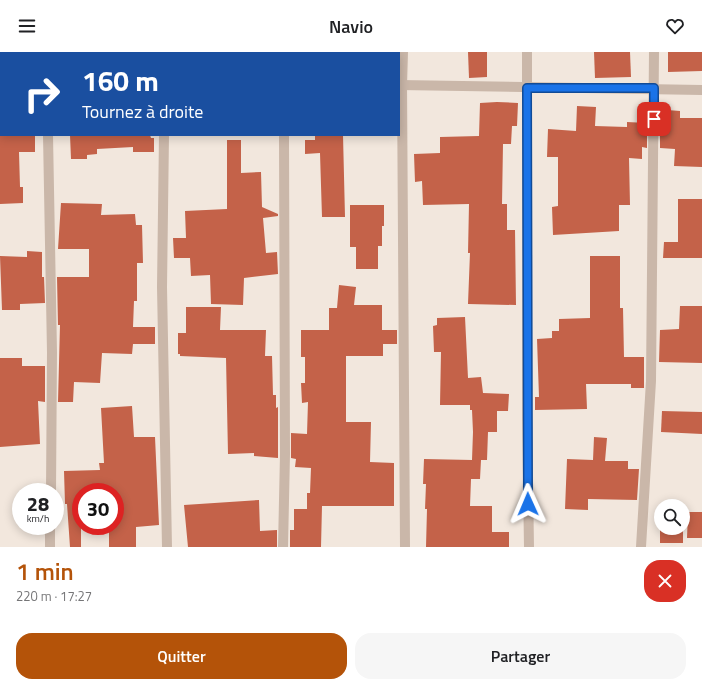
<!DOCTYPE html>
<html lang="fr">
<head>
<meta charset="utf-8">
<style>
  body { margin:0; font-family:"Titillium Web",sans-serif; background:#f6f6f6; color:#202124; height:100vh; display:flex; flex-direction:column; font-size:15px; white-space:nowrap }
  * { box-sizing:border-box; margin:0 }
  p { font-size:13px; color:#757577 }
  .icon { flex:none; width:22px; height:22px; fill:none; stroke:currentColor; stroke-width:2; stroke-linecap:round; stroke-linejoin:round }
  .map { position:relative; height:495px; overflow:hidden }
  .sheet { display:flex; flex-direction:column; background:#fff; flex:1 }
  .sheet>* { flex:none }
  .guide { position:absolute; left:0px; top:0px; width:400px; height:84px; box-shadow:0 2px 10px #0003; background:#1a4fa0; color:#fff; overflow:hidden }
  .tools { position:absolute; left:654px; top:447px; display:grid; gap:8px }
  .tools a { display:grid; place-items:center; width:36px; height:36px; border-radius:50%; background:#fff; box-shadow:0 2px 10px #0003; font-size:20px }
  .speed { position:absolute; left:12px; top:431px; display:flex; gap:8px; font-size:20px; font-weight:700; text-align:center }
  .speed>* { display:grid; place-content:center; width:52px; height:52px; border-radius:50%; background:#fff; box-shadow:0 2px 10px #0003; line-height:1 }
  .speed small { font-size:10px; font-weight:400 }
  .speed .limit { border:6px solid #d22; background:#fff; color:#111 }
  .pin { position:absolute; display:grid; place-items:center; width:34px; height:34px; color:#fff; margin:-17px; border-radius:8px; box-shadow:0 2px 6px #0006 }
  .me { position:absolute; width:44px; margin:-22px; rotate:359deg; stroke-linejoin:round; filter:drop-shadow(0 0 3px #0008) }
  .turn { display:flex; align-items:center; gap:14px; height:84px; padding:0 16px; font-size:18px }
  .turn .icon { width:52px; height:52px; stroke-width:2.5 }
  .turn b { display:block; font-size:28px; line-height:34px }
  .round { display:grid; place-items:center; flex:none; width:42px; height:42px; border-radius:16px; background:#f6f6f6 }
  .headline { display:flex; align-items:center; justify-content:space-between; height:68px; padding:0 16px }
  h1 { font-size:24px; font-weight:600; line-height:30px; color:#b45309 }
  .action { display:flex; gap:8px; margin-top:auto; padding:8px 16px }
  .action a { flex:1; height:46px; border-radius:16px; background:#b45309; color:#fff; font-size:16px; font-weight:600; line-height:46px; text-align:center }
  .action a+a { background:#f6f6f6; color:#202124 }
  header { display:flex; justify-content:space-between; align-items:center; height:52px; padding:0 16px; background:#fff; font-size:18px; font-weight:600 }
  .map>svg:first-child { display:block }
</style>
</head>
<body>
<header><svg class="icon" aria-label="menu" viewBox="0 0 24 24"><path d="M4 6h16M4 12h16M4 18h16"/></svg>Navio<svg class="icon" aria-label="heart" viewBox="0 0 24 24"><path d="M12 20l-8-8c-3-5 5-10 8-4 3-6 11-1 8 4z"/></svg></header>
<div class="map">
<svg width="702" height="495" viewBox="0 0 702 495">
  <rect width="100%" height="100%" fill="#f2e7dd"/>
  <g fill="#c46249">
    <path d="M468,0H487V25L469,26Z"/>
    <path d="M594,0H630L631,25L595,26Z"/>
    <path d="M668,0H702V19L668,20Z"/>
    <path d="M497,50L518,51L517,74H512L511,92H503L502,152H507V178H515L516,253L468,252L470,201H468L469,152L423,153L422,129L415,130L414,102L440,101V85L479,84L480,51Z"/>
    <path d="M577,54L596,55L595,74L627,75V70L647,71V96L642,95V107L629,106L630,153H619V179L553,183L552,155L558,154V105H547L548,77L576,79Z"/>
    <path d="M667,58L680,59V66H702V115L674,114L675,97L660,96V72H666Z"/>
    <path d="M0,83H35V100H19L20,135H23V151L0,152Z"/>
    <path d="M70,83H150L151,86H154V100H133V95L97,97V102L87,103V107H71Z"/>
    <path d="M315,83H343L345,165H322L320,101L305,102V88H315Z"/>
    <path d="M227,88H241V121L261,120L262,155L278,162V164L263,166L266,201L277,200L278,222L244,226L243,253L211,252L210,223L191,224L190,206H174L173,186H186L185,159L227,157Z"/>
    <path d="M678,147H702V206H663L664,190H678Z"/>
    <path d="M61,151L102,152L101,163L135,162L136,173H142L143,211H137V249H134L133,275H155V292H133L132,302L102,301L100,331L74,330L73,350H58L60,273H58L57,225H89V197H58Z"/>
    <path d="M350,153H384V174H382V194H378V217H356V195H350Z"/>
    <path d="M27,199L42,200V225H44L45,251L20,252V258H2L0,204L27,205Z"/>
    <path d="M590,204H620V256H623L624,305H644V336H631V332H586L587,357L535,358V345H539L537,287L552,286V279H559V267L590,266Z"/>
    <path d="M339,233L356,235L354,253H382V278H397V292H383V304H346V370H371L370,410L394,411V454H322L321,495H290V478H294V457H307V441H310L311,416L295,415L296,407L291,406V381L307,382L308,350L302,351L301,331H305V305H301V278H329V256H337Z"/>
    <path d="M680,254H702V311L659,310L660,278L679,277Z"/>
    <path d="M186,255H221L220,278H266L265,304H272L273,343H276V356L278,355V406L254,404V401L228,402L226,306L180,304V302H178V281H186Z"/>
    <path d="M465,265L468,326L481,325L483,341L509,342L508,359H497V380H488L487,408H481L480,427H471L470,454H492V480H509V495H426L427,457H425L426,432H423L424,407L472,408L473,380L472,358H470V353H440L441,300H434L433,274L437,273V266Z"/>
    <path d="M0,306H22V314H45V350L38,349L40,392L0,395Z"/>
    <path d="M132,354L134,385H155L159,473L136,475V495H109V474H115V440H81V495H70L67,452H65L64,419L100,418L99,411H104L101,356Z"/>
    <path d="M662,359L702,360V382L661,380Z"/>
    <path d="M594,385L607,386L605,409H628V417H639L637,448L588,447V458L565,457L567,407L593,408Z"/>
    <path d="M259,448L260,479L277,478V495H188L184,453Z"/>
    <path d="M688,460H702V486H687Z"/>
    <rect x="660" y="477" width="23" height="14"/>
  </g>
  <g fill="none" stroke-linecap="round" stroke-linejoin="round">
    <g stroke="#cab7a9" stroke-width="10">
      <path d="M46,0V1"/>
      <path d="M164,0V1"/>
      <path d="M403,0L402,33L405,495"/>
      <path d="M527,0V366L529,495"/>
      <path d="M284,1V0"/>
      <path d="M399,33L702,38"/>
      <path d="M0,45H1"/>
      <path d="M48,83L52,300L51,440"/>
      <path d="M164,83L162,235L167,495"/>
      <path d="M50,495V474"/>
      <path d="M283,495L285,402L284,83"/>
      <path d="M641,495L651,329L654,0"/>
    </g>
  </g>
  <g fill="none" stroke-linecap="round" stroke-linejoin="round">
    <g stroke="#114b97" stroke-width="10">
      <path id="route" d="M528,452L527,36H654V67"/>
    </g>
    <use href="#route" stroke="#1a73e8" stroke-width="7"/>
  </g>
</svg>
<div class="tools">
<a><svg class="icon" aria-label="search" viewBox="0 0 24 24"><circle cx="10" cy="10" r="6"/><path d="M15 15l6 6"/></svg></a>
</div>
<div class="speed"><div>28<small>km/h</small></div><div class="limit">30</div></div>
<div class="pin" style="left:654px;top:67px;background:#d93025"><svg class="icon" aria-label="arrive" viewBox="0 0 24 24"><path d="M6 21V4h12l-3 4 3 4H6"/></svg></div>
<svg class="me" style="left:528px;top:452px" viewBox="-20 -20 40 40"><path d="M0-17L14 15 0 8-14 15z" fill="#1a73e8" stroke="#fff" stroke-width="4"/></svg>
<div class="guide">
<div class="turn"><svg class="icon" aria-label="right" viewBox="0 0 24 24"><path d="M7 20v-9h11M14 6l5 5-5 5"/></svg><div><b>160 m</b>Tournez à droite</div></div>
</div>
</div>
<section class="sheet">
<div class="headline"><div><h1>1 min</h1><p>220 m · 17:27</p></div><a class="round" style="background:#d93025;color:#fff"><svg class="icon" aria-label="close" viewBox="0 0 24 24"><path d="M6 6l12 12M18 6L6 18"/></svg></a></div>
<div class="action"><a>Quitter</a><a>Partager</a></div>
</section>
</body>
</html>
